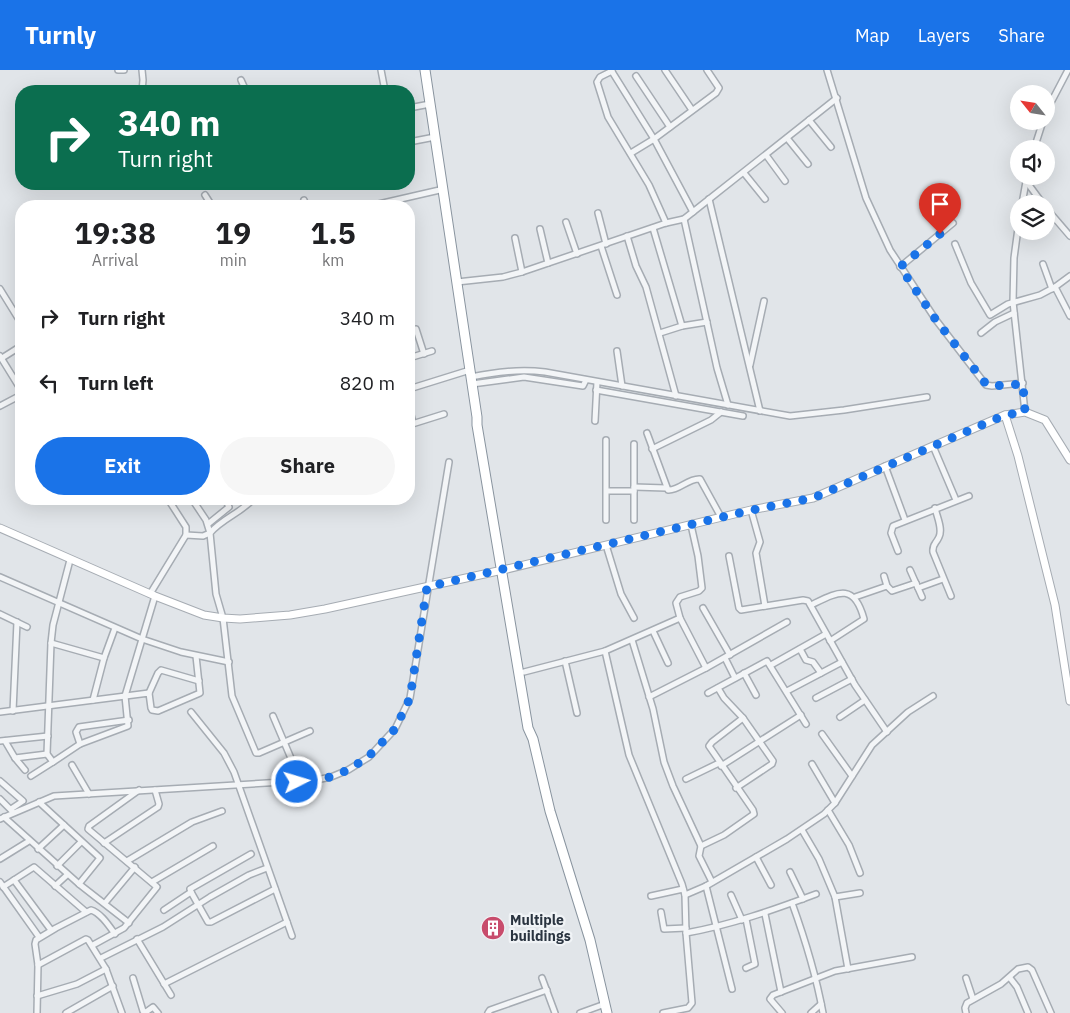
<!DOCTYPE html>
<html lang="en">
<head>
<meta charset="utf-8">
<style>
  body { margin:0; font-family:"IBM Plex Sans",sans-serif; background:#f6f6f6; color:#202124; height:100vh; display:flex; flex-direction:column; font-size:19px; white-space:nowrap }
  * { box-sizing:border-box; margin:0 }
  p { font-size:16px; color:#757577 }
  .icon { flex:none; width:28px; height:28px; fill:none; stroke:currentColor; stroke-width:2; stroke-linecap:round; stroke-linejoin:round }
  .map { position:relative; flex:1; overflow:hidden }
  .sheet { position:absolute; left:15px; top:130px; width:400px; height:305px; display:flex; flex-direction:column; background:#fff; border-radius:20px; box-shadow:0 5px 20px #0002 }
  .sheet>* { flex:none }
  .hud { position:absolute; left:15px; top:15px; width:400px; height:105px; border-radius:20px; box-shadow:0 5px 20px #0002; background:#0b6e4f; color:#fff; overflow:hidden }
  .needle { width:32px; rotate:300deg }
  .buttons { position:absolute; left:1010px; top:15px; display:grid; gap:10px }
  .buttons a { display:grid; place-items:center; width:45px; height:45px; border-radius:50%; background:#fff; box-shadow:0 5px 20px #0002; font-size:25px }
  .pin { position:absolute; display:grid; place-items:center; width:42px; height:42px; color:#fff; margin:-51px -21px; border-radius:50% 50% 50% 0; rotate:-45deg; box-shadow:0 0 5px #0007 }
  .pin .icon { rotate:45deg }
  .me { position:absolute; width:55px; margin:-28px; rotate:85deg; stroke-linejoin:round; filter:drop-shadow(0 0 4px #0008) }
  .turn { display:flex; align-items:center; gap:18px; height:105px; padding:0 20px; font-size:22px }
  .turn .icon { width:65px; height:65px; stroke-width:2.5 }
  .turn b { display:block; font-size:35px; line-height:42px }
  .eta { display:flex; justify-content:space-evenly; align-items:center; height:85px; text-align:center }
  .eta b { font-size:30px; font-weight:800; line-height:35px }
  .button { display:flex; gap:10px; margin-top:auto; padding:10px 20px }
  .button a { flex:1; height:58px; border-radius:30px; background:#1a73e8; color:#fff; font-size:20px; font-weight:800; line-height:58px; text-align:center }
  .button a+a { background:#f6f6f6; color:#202124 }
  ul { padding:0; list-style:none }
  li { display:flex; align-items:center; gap:15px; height:65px; padding:0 20px }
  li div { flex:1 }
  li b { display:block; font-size:19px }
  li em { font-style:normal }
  header { display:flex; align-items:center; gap:30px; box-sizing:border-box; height:70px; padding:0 25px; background:#1a73e8; color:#fff }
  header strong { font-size:24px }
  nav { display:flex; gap:28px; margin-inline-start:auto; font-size:18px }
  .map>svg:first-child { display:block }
</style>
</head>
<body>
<header>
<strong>Turnly</strong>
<nav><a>Map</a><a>Layers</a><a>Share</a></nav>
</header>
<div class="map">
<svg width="1070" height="943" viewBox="0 0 1070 943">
  <rect width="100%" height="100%" fill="#e1e5e9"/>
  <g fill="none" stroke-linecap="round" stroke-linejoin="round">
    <g stroke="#a6acb3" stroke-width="8">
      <g id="street">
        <path d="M118,0H124"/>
        <path d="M381,0L385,21"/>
        <path d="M611,0L654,69L693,142"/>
        <path d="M665,0L692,40"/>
        <path d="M827,0L866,128L890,180L936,250L986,315L992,316L1023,313"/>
        <path d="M612,1L600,7L597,12L608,47L649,115L666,153"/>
        <path d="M636,6L670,57"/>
        <path d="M241,10L246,21"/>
        <path d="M142,21L143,10L142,0"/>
        <path d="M409,38L430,34"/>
        <path d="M1046,42L1068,0"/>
        <path d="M809,50L831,77"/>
        <path d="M787,68L808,94"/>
        <path d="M409,72L435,67"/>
        <path d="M1034,79L1043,51"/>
        <path d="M631,83L654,69L716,23L719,18L707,0"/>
        <path d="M766,85L785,111"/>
        <path d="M744,103L765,129"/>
        <path d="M1026,111L1043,134"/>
        <path d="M205,125L212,136"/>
        <path d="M709,129L760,341"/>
        <path d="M304,130L306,136"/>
        <path d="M1022,134L1027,106"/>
        <path d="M370,136L444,119"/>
        <path d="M1046,138L1070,166"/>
        <path d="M598,143L606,174"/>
        <path d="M684,149L717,298L728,335"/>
        <path d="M1019,151L1014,188L1013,232L1025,342"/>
        <path d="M566,152L577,184"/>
        <path d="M653,158L682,256"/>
        <path d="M540,159L548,193"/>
        <path d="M627,166L636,196L646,217L676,326"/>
        <path d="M515,168L522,202"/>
        <path d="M955,174L971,213L990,245L1008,234L1040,225L1055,217L1070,206"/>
        <path d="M601,176L617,225"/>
        <path d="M1043,194L1052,219"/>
        <path d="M900,197L953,153"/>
        <path d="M457,212L503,207L522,202L666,153L684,149L837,28"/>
        <path d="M1055,217L1070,246"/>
        <path d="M0,219L21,253"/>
        <path d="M416,259L424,284"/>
        <path d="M660,263L682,256L707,252"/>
        <path d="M981,263L995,252L1014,243"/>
        <path d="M617,281L622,316"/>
        <path d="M0,286L21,320"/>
        <path d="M2,288L21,276"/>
        <path d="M409,288L432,281"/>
        <path d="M750,295L764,231"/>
        <path d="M471,307C497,302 519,299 545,302L790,346L844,340L927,327"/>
        <path d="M472,314L524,307L583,316L586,310"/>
        <path d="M409,319L470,300"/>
        <path d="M596,320L743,346"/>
        <path d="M0,336L21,325"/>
        <path d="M409,337L413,353"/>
        <path d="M595,351L597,312"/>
        <path d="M409,355L444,344"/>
        <path d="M647,363L668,420C679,421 688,408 700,409L721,447"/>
        <path d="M606,370V450"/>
        <path d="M634,374V450"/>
        <path d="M933,376L956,430"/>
        <path d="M652,379L711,350L721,342"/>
        <path d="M885,396L905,450"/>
        <path d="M634,417L666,418"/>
        <path d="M607,421H634"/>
        <path d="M253,429C241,443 223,448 210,463L216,524L223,548L232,626L256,683H259L310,661"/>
        <path d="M935,438C937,447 943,459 939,467C936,474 932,474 933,482L951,526"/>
        <path d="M751,440L760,472L756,483L765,536"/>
        <path d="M208,454L229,437L225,429"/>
        <path d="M691,455L698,486L702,518L699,521L680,527L676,533L680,548L706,598"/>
        <path d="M186,465L203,466L210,463L206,450L192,429"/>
        <path d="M606,475L621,524L634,548"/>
        <path d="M898,481L891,463L893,456L969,426"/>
        <path d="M729,486L739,538L741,540L803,530L808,531L855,615L887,662"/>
        <path d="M910,500L922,527"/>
        <path d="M884,506L887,516L892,521L916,513"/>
        <path d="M0,507L142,569L181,582L229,592"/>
        <path d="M918,518L943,509"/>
        <path d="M150,524L186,465V457L168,429"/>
        <path d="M855,527L887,516"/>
        <path d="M811,535C838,522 854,512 864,549L830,571"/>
        <path d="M703,538L730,585"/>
        <path d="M0,544L27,557"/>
        <path d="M653,561L668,593"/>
        <path d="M632,570L653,639L664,692L673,716L701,776L724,765L754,744L753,740L709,676L712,672L743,648"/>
        <path d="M51,573L104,588"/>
        <path d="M800,579L806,590L813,592L821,603"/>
        <path d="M725,588L735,608"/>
        <path d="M565,591L577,643"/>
        <path d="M771,595L826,564"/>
        <path d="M524,602L605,581"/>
        <path d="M744,603L756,625"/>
        <path d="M718,618L724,628L743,648L773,691L772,694L736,718"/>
        <path d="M787,621L842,592"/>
        <path d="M149,623L158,603L161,600L199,611"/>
        <path d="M708,623L767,591L806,654"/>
        <path d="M649,627L706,598L787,552"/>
        <path d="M816,628L852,609"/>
        <path d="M93,630L104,588L115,558"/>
        <path d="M13,641L17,552"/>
        <path d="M0,642L149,623L151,638L152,640L158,641L200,623L196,586"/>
        <path d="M191,642L224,683L234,702L292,866"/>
        <path d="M273,646L293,693"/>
        <path d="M840,647L865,630"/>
        <path d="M822,664L852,706"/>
        <path d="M0,671L48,666"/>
        <path d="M5,671L15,688L25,700"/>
        <path d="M80,674L76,662L79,657L129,650"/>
        <path d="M15,688L47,684"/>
        <path d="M53,692L80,674L128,656L125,626L155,526"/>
        <path d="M812,694L835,733"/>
        <path d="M72,695L89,724"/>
        <path d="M721,696L801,645"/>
        <path d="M31,706L53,692L47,684L51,573L53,555L70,490"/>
        <path d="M686,709L719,693"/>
        <path d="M0,711L23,731L11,739"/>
        <path d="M0,729L12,741"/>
        <path d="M39,732L100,788L79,814"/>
        <path d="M828,740L849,775L860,803"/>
        <path d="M4,747L79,814L129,853"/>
        <path d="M0,749L54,726L316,710L331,707L348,700L369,687L395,659L410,628L449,392"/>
        <path d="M802,760L819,789L835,827L848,899"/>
        <path d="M104,773L158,737L159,734L155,720"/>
        <path d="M701,776L699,786L712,812"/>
        <path d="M38,779L64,755"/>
        <path d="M251,784L190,819L191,822L208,852H211L275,819"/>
        <path d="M756,787L771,815"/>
        <path d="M0,789L29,771"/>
        <path d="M127,791L192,752L222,741"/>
        <path d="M57,796L81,772"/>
        <path d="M790,802L803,829"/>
        <path d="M14,810L51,860"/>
        <path d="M0,812L39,867"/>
        <path d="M152,812L213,776"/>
        <path d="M55,816L67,805"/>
        <path d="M706,816L732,919"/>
        <path d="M3,817L34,797L86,842"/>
        <path d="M685,825L706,816L787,769L824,744L835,733L872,675L908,642L933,626"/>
        <path d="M731,825L742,850"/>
        <path d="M651,826L683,819"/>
        <path d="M835,827L860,823"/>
        <path d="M105,833L135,797"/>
        <path d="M792,833C805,869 816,905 823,943"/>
        <path d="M164,840L191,822"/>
        <path d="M661,842L664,859L686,858"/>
        <path d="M765,844L781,922"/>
        <path d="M686,863C731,855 773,840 816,824"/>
        <path d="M137,869L171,925"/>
        <path d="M93,875L124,858L157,817L88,759L89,756L139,720"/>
        <path d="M101,888L163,857L210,827L249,805L267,798"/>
        <path d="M38,895L86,869L88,870L106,899L122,943"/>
        <path d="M746,898L755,894L746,849"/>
        <path d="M133,908L143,941L146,942L153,937L158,943"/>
        <path d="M542,908L555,943"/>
        <path d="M966,908L973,929"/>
        <path d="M1010,908L1017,917L1028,943"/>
        <path d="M164,914L287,852"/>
        <path d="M37,926L77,914L106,899"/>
        <path d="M37,943L38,895L35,874L36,870L56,858L91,840C101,843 109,856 115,864"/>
        <path d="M66,943L113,916"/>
        <path d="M488,943L490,940L547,920"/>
        <path d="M580,943L605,934"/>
        <path d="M663,943L688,938L692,933L686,863L685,825L682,814L629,685L605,581L680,548"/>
        <path d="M782,943L770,929L773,925L835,901L912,887"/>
        <path d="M811,943L821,934"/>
        <path d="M966,943L965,938L967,933L1001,914L1018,899L1028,897L1032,900L1051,943"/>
      </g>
    </g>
    <g stroke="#a6acb3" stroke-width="9">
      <g id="secondary">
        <path d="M1005,345L1018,386L1055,535L1070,631"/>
        <path d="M0,458L155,526L204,545L223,548L240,549L290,545L325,539L507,499L751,440L813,428L1005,345L1025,342L1045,350L1070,390"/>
      </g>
    </g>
    <g stroke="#89949f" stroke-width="11">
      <path id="highway" d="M425,0L477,347V355L528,658L533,669L550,741L590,870L607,943"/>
    </g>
    <use href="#street" stroke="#f3f5f7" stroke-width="5"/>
    <use href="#secondary" stroke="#fff" stroke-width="7"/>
    <use href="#highway" stroke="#fff" stroke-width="9"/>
  </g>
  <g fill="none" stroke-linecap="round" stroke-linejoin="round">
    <path stroke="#1a73e8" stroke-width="9" stroke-dasharray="0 16.2" d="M297,712L331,707L348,700L368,687L395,659L410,628L427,517L752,440L813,428L1005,345L1025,342L1023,314L992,316L986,314L936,250L900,197L940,164"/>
  </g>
  <defs>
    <g id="building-disc" transform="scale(1.25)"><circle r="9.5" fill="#c84c6c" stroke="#f0f3f6"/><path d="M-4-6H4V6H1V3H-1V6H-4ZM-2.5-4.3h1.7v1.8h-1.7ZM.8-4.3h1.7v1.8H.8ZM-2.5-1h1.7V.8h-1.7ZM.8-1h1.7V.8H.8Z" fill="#fff"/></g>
  </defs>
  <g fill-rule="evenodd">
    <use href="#building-disc" x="493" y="858"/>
  </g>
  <g text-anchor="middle" stroke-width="4.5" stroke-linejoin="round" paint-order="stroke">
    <g font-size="14" font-weight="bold" fill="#2a3440" stroke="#f0f3f6" text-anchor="start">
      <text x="510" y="855">Multiple<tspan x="510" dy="16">buildings</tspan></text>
    </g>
  </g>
</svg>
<div class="buttons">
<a><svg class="needle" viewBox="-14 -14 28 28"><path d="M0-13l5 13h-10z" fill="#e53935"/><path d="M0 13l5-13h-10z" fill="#757577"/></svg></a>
<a><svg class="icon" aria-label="sound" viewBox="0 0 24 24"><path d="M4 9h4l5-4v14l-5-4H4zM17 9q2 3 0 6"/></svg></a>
<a><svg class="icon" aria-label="layers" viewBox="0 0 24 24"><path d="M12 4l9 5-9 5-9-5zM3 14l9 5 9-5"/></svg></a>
</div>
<div class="pin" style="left:940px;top:164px;background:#d93025"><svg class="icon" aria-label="arrive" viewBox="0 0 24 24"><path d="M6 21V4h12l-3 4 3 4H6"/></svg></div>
<svg class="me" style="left:297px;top:712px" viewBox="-20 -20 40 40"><circle r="17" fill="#1a73e8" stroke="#fff" stroke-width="3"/><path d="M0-11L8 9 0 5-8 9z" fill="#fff"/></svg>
<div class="hud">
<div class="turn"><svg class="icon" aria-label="right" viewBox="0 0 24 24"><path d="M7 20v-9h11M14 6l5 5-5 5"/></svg><div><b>340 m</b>Turn right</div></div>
</div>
<section class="sheet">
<div class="eta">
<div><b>19:38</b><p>Arrival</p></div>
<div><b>19</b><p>min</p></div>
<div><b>1.5</b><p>km</p></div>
</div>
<ul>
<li><svg class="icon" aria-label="right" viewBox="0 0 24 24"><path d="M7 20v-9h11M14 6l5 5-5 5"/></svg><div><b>Turn right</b></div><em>340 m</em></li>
<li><svg class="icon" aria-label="left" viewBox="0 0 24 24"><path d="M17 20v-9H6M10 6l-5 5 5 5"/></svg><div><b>Turn left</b></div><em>820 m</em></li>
</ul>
<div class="button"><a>Exit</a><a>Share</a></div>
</section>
</div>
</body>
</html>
